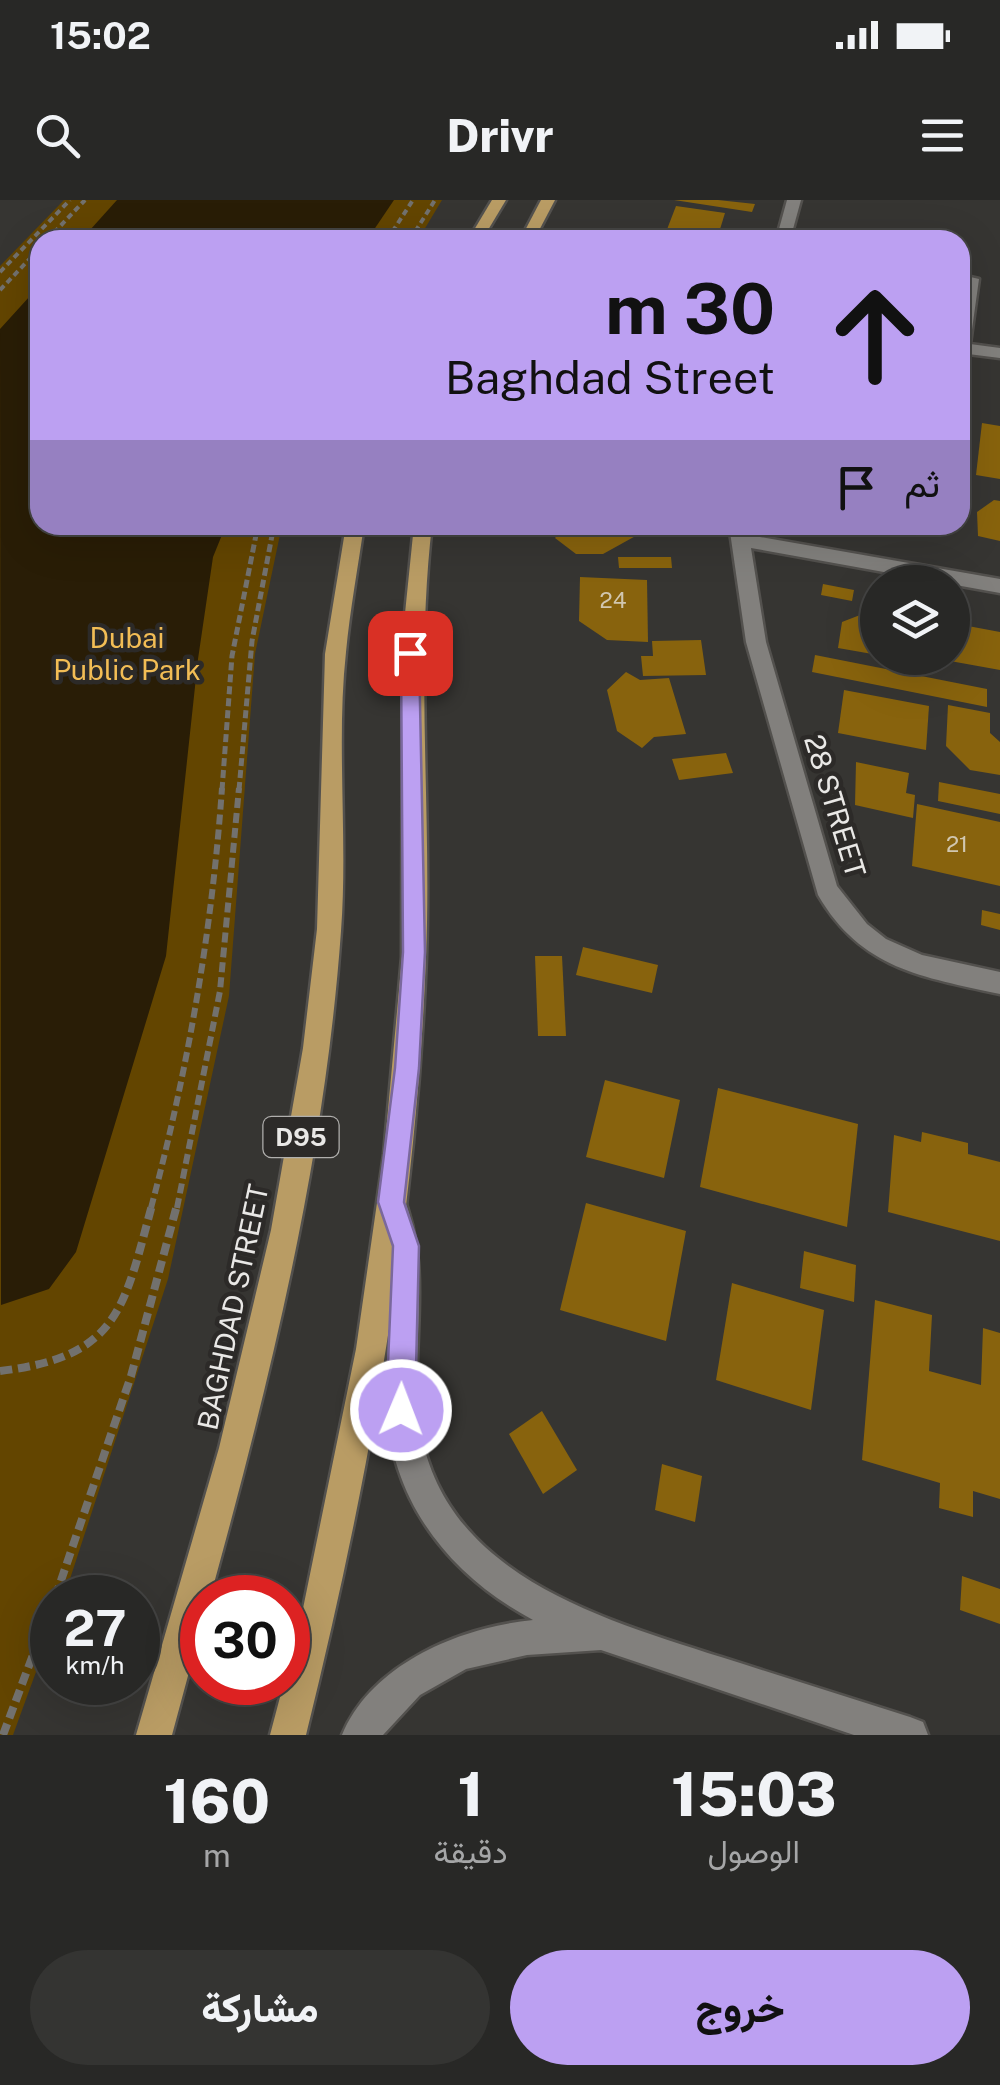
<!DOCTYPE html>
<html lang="ar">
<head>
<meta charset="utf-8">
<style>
  body { margin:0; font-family:"Public Sans",Vazirmatn,sans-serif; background:#343432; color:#f1f3f6; direction:rtl; height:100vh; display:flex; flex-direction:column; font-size:38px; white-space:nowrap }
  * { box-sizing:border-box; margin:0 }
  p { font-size:32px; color:#a5a6a7 }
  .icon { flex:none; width:55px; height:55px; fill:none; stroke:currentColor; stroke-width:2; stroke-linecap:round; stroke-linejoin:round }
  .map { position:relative; height:1535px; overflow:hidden; direction:ltr }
  .drawer { display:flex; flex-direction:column; background:#282826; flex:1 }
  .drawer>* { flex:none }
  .top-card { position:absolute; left:30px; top:30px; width:940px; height:305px; border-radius:30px; box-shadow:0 10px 40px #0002,0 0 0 2px #444443; direction:rtl; background:#bca0f2; color:#111; overflow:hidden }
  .buttons { position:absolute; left:860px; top:365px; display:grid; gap:20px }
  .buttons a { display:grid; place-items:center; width:110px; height:110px; border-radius:50%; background:#282826; box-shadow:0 10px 40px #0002,0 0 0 2px #444443; font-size:50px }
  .speed { position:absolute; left:30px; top:1375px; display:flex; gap:20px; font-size:50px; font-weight:700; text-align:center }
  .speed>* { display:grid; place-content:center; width:130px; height:130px; border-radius:50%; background:#282826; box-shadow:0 10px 40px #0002,0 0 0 2px #444443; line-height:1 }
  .speed small { font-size:25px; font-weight:400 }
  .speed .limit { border:15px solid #d22; background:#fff; color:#111 }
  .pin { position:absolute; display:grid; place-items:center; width:85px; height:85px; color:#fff; margin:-42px; border-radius:20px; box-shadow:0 5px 15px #0006 }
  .me { position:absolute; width:110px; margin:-55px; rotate:1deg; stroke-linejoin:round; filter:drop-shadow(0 0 8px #0008) }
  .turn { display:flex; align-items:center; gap:35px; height:210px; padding:0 30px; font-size:45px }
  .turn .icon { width:130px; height:130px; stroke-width:2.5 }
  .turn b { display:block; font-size:70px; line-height:85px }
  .then { display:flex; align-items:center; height:95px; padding:0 30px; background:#0003; gap:20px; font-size:38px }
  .eta { display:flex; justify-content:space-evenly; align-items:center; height:170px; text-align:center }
  .eta b { font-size:60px; font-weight:800; line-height:70px }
  .cta { display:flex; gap:20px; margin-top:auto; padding:20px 30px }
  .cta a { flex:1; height:115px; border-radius:60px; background:#bca0f2; color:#111; font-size:40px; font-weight:800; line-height:115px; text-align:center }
  .cta a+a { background:#343432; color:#f1f3f6 }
  .status { display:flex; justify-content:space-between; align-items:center; height:70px; padding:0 50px; background:#282826; direction:ltr }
  .status svg { height:28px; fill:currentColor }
  header { display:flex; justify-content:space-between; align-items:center; height:130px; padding:0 30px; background:#282826; font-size:45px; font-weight:800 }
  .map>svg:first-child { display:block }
</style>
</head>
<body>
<div class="status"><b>15:02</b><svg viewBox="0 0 49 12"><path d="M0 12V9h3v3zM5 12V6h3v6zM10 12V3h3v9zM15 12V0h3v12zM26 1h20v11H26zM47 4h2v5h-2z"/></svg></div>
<header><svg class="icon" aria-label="menu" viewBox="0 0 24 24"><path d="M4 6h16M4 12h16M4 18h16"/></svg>Drivr<svg class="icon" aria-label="search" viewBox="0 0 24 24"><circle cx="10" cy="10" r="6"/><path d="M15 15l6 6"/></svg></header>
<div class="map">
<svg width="1000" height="1535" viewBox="0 0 1000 1535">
  <rect width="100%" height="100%" fill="#363532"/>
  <path fill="#634500" d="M64,0H442L418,40H40V325H282L255,454L229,796L168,1079L69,1382L64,1397L52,1398V1428L13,1535H0V66Z"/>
  <g fill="#291d06">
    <path d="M117,0H394L367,40H81Z"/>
    <path d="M40,85V325H226L213,357L198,459L166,756L76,1052L49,1089L1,1105L0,129Z"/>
  </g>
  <g fill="#88630d">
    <path d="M674,0H718L755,4L752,12Z"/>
    <path d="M676,6L725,13L717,39L666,32Z"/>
    <path d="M982,223L1000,226V279L976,275Z"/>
    <path d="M994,300L1000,301V341L978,336L977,312Z"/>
    <path d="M566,325H641V333L603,354H576L555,338Z"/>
    <path d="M618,357H671L672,368H619Z"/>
    <path d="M580,377L647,380L648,442L607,440L579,421Z"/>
    <path d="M823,384L854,390L852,401L821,395Z"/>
    <path d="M878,408V455L838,448L842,422Z"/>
    <path d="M952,423L1000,432V470L939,459L952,458Z"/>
    <path d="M701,440L706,475L643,476L641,456H653L652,441Z"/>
    <path d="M815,455L987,489V507L812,472Z"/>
    <path d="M626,472L640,480L669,478L686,534L654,537L642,548L617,531L607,490Z"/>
    <path d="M844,490L929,506L926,550L838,533Z"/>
    <path d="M948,505L990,513V533L1000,542V575L970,570L946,546Z"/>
    <path d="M726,553L733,573L679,580L672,559Z"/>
    <path d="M856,562L909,573L906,593L915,595L913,618L855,605Z"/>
    <path d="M939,582L1000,594V614L938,601Z"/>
    <path d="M917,604L1000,622V686L912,666Z"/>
    <path d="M982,710L1000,714V730L981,725Z"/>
    <path d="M583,747L658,765L652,793L576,775Z"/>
    <path d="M535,756H562L566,836H538Z"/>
    <path d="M605,880L680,900L664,978L586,957Z"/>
    <path d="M718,888L858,924L847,1027L700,987Z"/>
    <path d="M922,932L968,943V954L1000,962V1041L888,1012L894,935L921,942Z"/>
    <path d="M586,1003L686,1031L666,1141L560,1110Z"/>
    <path d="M804,1051L856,1065L854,1102L800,1088Z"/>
    <path d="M732,1083L824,1110L811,1210L716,1180Z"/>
    <path d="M875,1100L932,1115L929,1171L981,1185L983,1128L1000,1133V1299L973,1291V1317L939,1308L940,1283L862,1260Z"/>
    <path d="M542,1211L577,1270L543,1294L509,1234Z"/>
    <path d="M662,1264L702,1276L695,1322L655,1310Z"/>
    <path d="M962,1376L1000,1389V1424L960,1410Z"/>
  </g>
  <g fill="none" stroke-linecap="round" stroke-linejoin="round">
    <g stroke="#53514e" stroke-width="5">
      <g id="minor">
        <path d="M787,0H801L790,40H776Z"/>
        <path d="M966,76L979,79L970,144L1000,148V158L960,153V104Z"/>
        <path d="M729,325H747L749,335L1000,379V393L751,348L766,442L837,686L867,724L886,739L922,755L1000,772V794C922,777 861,769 818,695L746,442Z"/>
        <path d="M391,987L401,991C436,1073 407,1148 421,1232C446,1375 602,1419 721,1457C784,1477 847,1497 910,1517L923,1522L928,1535H854L601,1450L527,1455L466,1469L420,1495L383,1535H342C372,1463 461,1427 533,1420C449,1375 391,1302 386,1203C385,1162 392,1121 391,1080C391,1059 376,1003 381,991Z"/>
      </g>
    </g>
    <g stroke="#53514e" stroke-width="5">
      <g id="major">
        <path d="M492,0H506L482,40H468Z"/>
        <path d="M541,0H555L534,40H520Z"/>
        <path d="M346,325H364C358,367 350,410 346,452C336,544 348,639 341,731C325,957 270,1180 210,1398H202V1424L172,1535H136L219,1248L271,1030L303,848L317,729L325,454Z"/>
        <path d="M414,325H432C415,469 432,612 426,757C416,1020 369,1280 306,1535H270L284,1482H288L356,1149L384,954L402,757L403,433Z"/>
      </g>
    </g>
    <g stroke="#72716e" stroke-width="4" stroke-dasharray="6 4" stroke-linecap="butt">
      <path d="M47,40L85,0"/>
      <path d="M387,40L413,0"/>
      <path d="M410,40L435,0"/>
      <path d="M0,72L70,0"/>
      <path d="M0,90L40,48"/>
    </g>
    <g stroke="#72716e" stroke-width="5" stroke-dasharray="8 4" stroke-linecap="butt">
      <path d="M222,590L232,456L258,325"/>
      <path d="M239,590L252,441L274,325"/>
    </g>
    <g stroke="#72716e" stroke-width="6" stroke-dasharray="10 5" stroke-linecap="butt">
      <path d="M151,1008C188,869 212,731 222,588"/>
      <path d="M177,1008L220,791L239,588"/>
    </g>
    <g stroke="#72716e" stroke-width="8" stroke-dasharray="12 6" stroke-linecap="butt">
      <path d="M0,1171C119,1157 124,1108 152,1005"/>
      <path d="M55,1398L131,1176L177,1005"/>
      <path d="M3,1535L52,1404"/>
    </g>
    <use href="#minor" fill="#82807d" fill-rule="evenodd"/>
    <use href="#major" fill="#b99c64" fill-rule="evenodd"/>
  </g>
  <path fill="#bca0f2" stroke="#7a689d" stroke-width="2.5" d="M410,446L419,453L425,752L419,868L404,1002L419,1046L415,1210L411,1220L401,1225L391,1220L386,1210L393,1046L378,1002L395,868L403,752L401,453Z"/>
  <g text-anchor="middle" stroke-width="9" stroke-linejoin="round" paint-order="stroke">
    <g font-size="22" fill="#d1c7b0">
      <text x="613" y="408">24</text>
      <text x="957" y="652">21</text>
    </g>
    <rect fill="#2c2a28" stroke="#b0afad" stroke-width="2.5" x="263.5" y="917" width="75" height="40" rx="8"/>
    <g font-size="25" font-weight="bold" fill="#e9e8e6">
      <text x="301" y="946">D95</text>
    </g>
    <g font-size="28" fill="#f2bd55" stroke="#2c2a28">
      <text x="127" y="448">Dubai<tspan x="127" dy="32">Public Park</tspan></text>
    </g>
    <g font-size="28" fill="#e9e8e6" stroke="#2c2a28">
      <text transform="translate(835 606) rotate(73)" y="10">28 STREET</text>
      <text transform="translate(233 1107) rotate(-78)" y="10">BAGHDAD STREET</text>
    </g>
  </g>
</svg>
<div class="buttons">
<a><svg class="icon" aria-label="layers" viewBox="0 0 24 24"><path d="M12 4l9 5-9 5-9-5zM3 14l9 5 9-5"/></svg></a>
</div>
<div class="speed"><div>27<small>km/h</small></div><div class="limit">30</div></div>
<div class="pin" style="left:410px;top:453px;background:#d93025"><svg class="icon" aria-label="arrive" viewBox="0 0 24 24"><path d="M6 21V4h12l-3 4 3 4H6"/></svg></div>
<svg class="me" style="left:401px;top:1210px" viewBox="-20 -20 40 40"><circle r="17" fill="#bca0f2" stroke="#fff" stroke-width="3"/><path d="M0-11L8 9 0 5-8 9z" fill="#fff"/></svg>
<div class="top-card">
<div class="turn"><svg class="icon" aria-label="ahead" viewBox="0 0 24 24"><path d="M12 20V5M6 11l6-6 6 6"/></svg><div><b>30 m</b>Baghdad Street</div></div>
<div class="then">ثم<svg class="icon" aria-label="arrive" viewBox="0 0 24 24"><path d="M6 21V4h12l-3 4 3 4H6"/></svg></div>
</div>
</div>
<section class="drawer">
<div class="eta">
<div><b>15:03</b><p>الوصول</p></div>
<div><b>1</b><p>دقيقة</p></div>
<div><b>160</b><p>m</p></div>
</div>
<div class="cta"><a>خروج</a><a>مشاركة</a></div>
</section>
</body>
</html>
